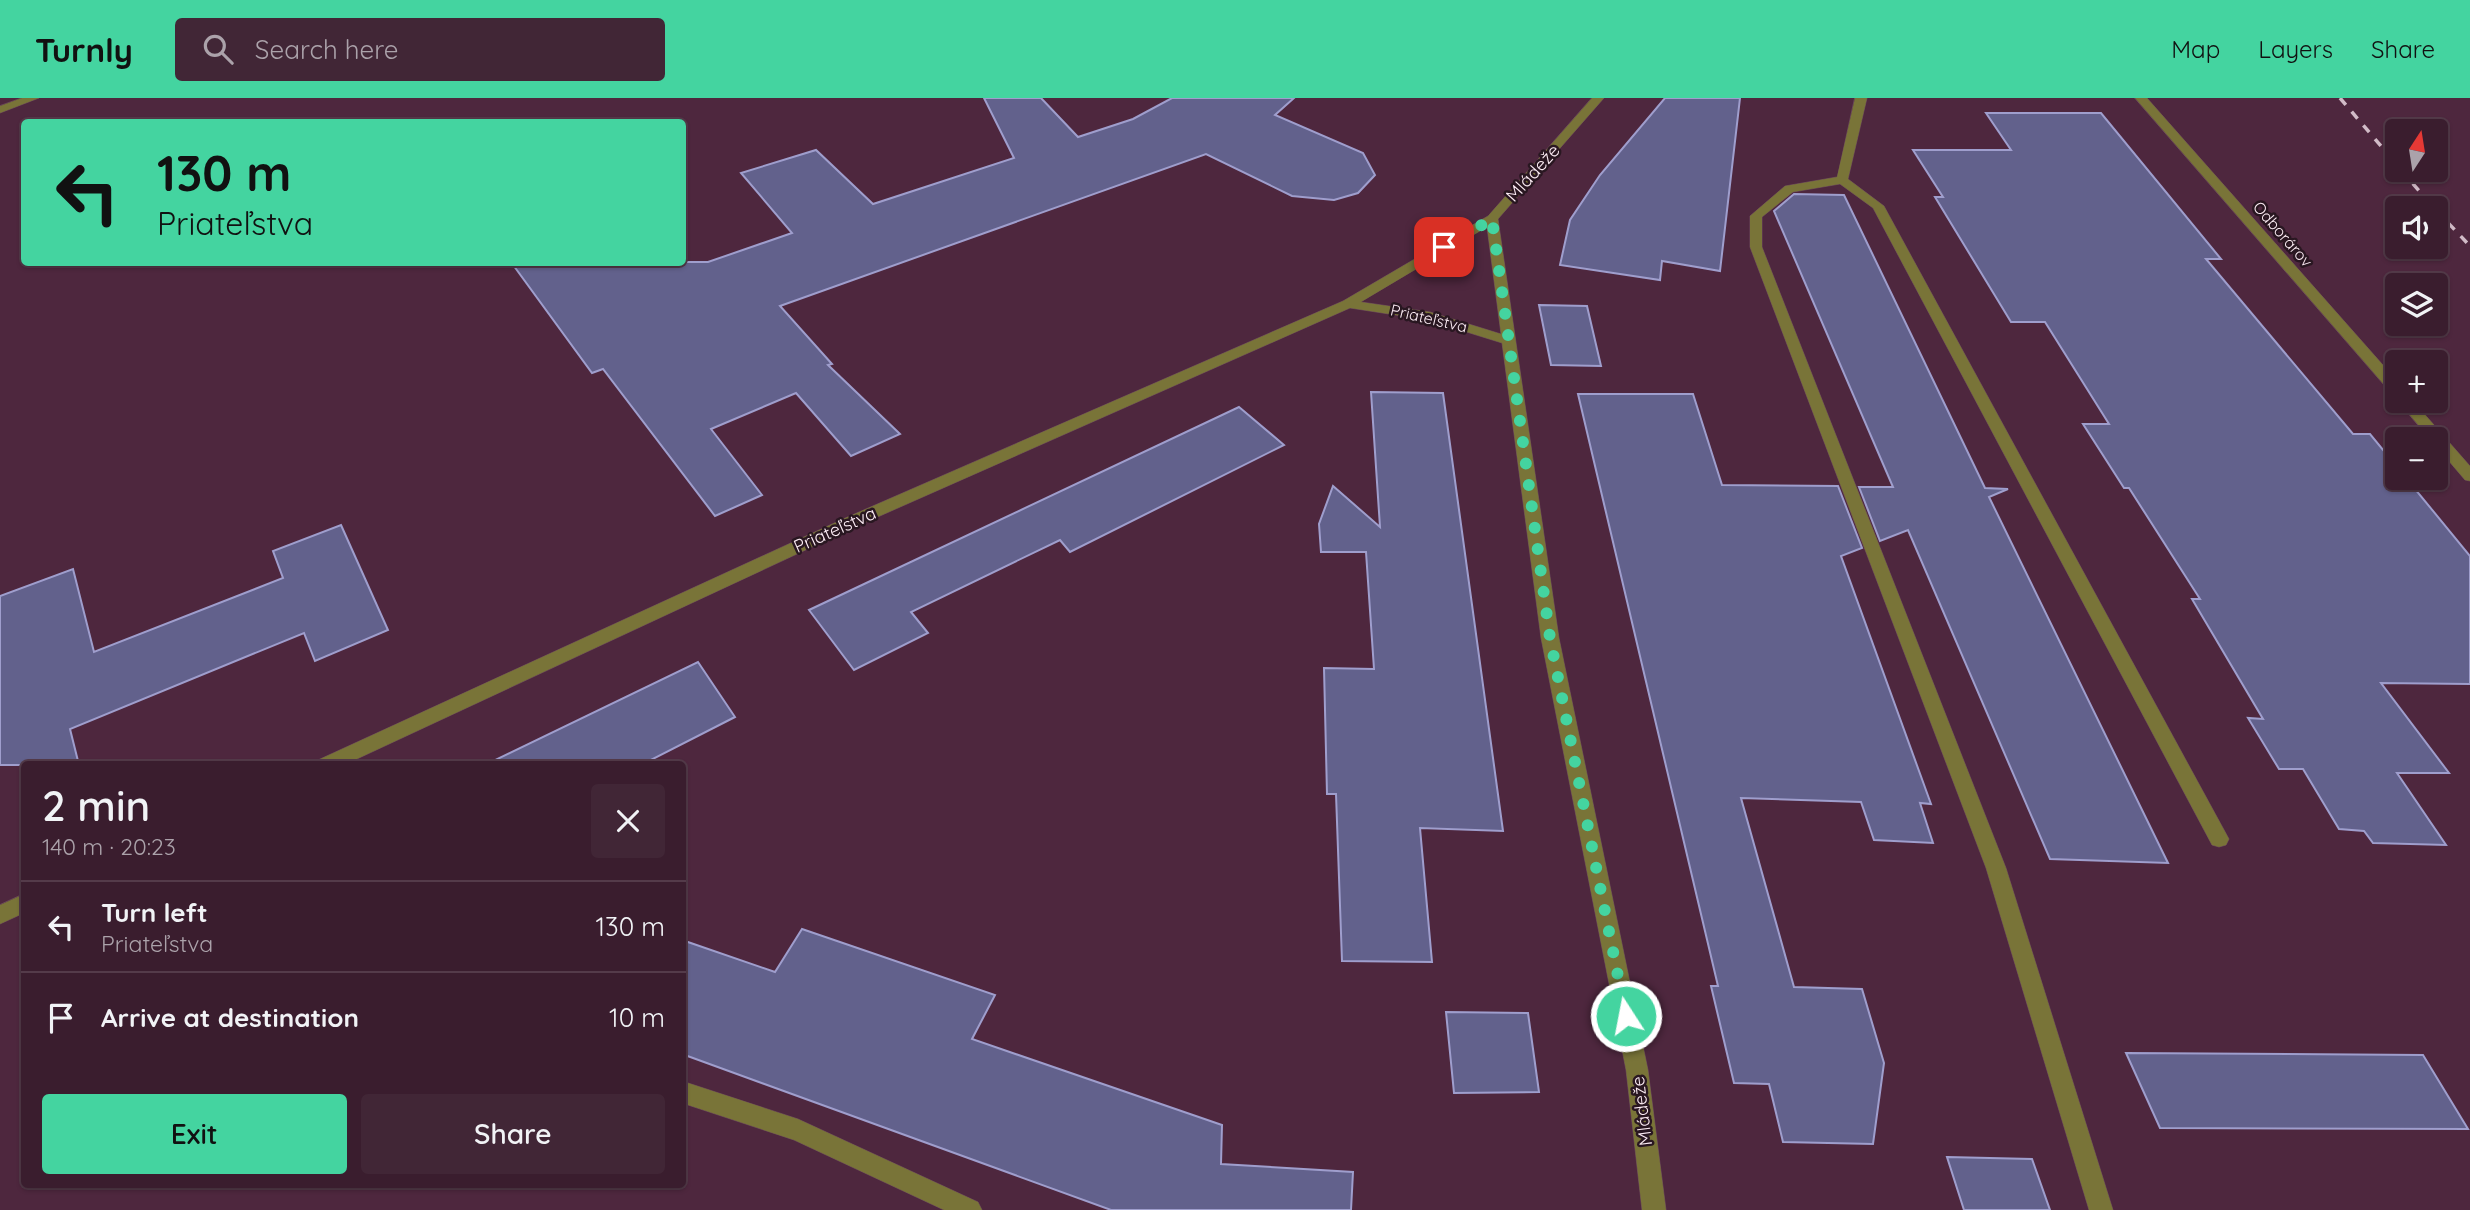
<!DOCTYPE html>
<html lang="en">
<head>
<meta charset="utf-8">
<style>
  body { margin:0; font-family:Quicksand,sans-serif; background:#412636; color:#f1f3f6; height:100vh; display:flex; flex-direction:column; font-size:26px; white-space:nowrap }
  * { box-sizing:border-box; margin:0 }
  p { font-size:23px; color:#aba2aa }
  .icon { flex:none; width:38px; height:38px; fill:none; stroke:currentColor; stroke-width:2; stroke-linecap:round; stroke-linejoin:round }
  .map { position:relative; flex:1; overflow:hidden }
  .sheet { position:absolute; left:21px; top:663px; width:665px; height:427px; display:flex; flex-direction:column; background:#3a1d2e; border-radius:7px; box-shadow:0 2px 5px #0004,0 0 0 2px #543b4a }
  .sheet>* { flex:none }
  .hud { position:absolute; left:21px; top:21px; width:665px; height:147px; border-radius:7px; box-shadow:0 2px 5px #0004,0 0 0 2px #543b4a; background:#44d4a0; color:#111; overflow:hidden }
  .needle { width:46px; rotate:12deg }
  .tools { position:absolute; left:2385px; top:21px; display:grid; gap:14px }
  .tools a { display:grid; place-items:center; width:63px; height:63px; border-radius:7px; background:#3a1d2e; box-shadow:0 2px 5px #0004,0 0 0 2px #543b4a; font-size:35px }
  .pin { position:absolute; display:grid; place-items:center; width:60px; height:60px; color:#fff; margin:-30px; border-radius:14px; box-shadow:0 4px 10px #0006 }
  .me { position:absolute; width:77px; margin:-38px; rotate:349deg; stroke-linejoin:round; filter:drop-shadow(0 0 5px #0008) }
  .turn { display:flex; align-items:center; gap:24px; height:147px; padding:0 21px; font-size:32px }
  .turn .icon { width:91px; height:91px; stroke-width:2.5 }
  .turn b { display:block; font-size:49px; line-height:60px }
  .round { display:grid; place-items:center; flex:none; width:74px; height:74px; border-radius:7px; background:#412636 }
  .summary { display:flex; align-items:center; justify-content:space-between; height:119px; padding:0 21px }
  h1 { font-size:42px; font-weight:600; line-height:52px }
  .button { display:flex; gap:14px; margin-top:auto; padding:14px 21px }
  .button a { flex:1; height:80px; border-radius:7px; background:#44d4a0; color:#111; font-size:28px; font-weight:600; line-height:80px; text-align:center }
  .button a+a { background:#412636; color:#f1f3f6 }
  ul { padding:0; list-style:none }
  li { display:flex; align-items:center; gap:21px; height:91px; padding:0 21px; border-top:2px solid #543b4a }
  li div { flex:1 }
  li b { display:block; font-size:26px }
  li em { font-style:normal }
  header { display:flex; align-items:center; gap:42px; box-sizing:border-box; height:98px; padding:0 35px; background:#44d4a0; color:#111 }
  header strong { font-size:33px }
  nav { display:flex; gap:38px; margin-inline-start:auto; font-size:24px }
  .search { width:490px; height:63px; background:#412636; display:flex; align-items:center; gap:18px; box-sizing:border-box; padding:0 24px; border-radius:7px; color:#aba2aa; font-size:26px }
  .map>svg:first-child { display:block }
</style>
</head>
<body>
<header>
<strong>Turnly</strong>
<div class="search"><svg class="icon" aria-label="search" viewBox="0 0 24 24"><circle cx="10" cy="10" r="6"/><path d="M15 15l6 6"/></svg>Search here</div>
<nav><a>Map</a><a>Layers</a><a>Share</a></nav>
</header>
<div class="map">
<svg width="2470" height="1112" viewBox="0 0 2470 1112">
  <rect width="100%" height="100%" fill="#4e273e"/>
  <g fill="#62618c" stroke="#9f9ecd" stroke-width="2">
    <path d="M984,0H1041L1078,39L1133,21L1172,0H1294L1275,17L1363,55L1375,77L1358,95L1334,102L1292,98L1206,56L780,208L832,266L828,267L900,336L851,358L796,295L711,331L762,397L715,418L603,271L592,275L511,164H708L792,135L741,75L816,52L873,106L1014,60Z"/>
    <path d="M1665,0H1740L1720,173L1662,163L1660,182L1560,167L1570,122L1600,77Z"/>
    <path d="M1986,15H2101L2221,161H2206L2353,336H2370L2398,370V380H2406L2470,458V586L2381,585L2449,675H2397L2446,747L2373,745L2364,733L2339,731L2303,671H2279L2248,620L2263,621L2192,501H2200L2129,390H2124L2083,326H2109L2045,224H2011L1935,99H1943L1913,52H2011Z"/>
    <path d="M1794,96L1844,97L1985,390L2008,391L1989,399L2168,765L2050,761L1908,432L1880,443L1859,389H1893L1774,113Z"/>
    <path d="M1539,207L1587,208L1601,268L1551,267Z"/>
    <path d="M1371,294L1443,295L1503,733L1420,730L1432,864L1342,863L1336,696H1327L1324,570L1374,571L1366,454H1321L1319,426L1333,388L1380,429Z"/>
    <path d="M1578,296H1693L1722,387L1838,388L1862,450L1841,458L1931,706L1920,705L1933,745L1874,742L1861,704L1741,700L1794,889L1862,891L1884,965L1873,1046L1783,1044L1769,986L1734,985L1711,888H1718Z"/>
    <path d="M1239,309L1284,347L1070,454L1060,442L911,514L928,535L854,572L809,512Z"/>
    <path d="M341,427L388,532L315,563L304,535L70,631L79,667H0V498L73,471L94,554L283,480L273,453Z"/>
    <path d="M698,564L735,619L641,667H485Z"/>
    <path d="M802,831L995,897L972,941L1222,1027L1221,1066L1353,1074L1351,1112H1111L682,956V842L775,874Z"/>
    <path d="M1446,914L1528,915L1539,994L1454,995Z"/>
    <path d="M2126,955L2423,957L2468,1031L2160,1030Z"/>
    <path d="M1947,1059L2032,1061L2050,1112H1964Z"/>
  </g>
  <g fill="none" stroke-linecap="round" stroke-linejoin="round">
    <g stroke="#6a475b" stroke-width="1">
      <path id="service" d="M1855,0H1867L1848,81L1884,108L2229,741L2226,747L2219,749L2212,747L1873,110L1840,86L1793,94L1762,119V149L2006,770L2113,1112H2089L1986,770L1750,149V118L1785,88L1837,79Z"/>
    </g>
    <g stroke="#6a475b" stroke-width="1">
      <g id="minor">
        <path d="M22,0H39L0,15V8Z"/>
        <path d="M1592,0H1604L1498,121L1559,540L1648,972L1666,1112H1642L1626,972L1541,540L1502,245L1428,222L1350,210L855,429L344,667H316L318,662L843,421L1343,203L1488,118ZM1487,129L1501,236L1430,214L1361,204Z"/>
        <path d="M2135,0H2147L2398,284V298L2393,297Z"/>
        <path d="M2398,303H2413L2470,368V383L2465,382L2436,348V341H2430Z"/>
        <path d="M24,796V815L0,826V807Z"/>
        <path d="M682,983L798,1021L978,1104L982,1112H944L794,1042L682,1005Z"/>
      </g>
    </g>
    <use href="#service" fill="#797438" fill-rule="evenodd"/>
    <use href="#minor" fill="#797438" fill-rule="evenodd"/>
    <g stroke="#d1bbc7" stroke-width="3.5" stroke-dasharray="9 9" stroke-linecap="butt">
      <path d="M2340,0L2398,68"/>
      <path d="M2401,72L2434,110"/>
      <path d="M2436,112L2470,148"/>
    </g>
  </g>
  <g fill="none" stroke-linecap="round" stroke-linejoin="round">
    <path stroke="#44d4a0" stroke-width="12" stroke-dasharray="0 21.6" d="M1444,149L1492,121L1550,540L1626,918"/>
  </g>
  <g text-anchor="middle" stroke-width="5" stroke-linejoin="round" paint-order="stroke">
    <g font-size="16" fill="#fdedf5" stroke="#291721">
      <text transform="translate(2283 136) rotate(49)" y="6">Odborárov</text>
      <text transform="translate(1429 220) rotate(13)" y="6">Priateľstva</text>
    </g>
    <g font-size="18" fill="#fdedf5" stroke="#291721">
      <text transform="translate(1533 75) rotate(-48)" y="6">Mládeže</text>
      <text transform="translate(835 432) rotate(-24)" y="6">Priateľstva</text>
      <text transform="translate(1642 1013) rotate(-97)" y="6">Mládeže</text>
    </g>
  </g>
</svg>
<div class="tools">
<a><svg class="needle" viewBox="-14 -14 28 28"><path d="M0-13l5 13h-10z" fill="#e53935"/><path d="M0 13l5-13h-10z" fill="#aba2aa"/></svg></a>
<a><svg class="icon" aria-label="sound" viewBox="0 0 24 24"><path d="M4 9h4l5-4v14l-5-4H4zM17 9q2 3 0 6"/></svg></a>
<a><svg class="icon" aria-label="layers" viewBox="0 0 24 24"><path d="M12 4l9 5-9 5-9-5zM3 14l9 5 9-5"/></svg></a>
<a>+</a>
<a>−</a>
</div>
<div class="pin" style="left:1444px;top:149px;background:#d93025"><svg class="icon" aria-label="arrive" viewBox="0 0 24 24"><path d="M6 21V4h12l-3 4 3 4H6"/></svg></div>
<svg class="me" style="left:1626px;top:918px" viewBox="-20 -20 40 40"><circle r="17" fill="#44d4a0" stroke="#fff" stroke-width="3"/><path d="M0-11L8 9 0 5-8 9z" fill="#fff"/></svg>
<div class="hud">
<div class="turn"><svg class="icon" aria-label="left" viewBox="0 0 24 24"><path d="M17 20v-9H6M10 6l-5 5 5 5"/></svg><div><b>130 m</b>Priateľstva</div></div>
</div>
<section class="sheet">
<div class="summary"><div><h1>2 min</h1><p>140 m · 20:23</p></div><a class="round"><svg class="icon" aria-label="close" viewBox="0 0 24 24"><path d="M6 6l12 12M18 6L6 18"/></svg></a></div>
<ul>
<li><svg class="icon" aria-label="left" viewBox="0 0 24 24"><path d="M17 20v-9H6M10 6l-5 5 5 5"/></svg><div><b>Turn left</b><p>Priateľstva</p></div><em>130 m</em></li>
<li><svg class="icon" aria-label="arrive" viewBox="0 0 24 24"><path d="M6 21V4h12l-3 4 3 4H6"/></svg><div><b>Arrive at destination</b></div><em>10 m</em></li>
</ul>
<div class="button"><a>Exit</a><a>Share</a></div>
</section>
</div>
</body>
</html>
